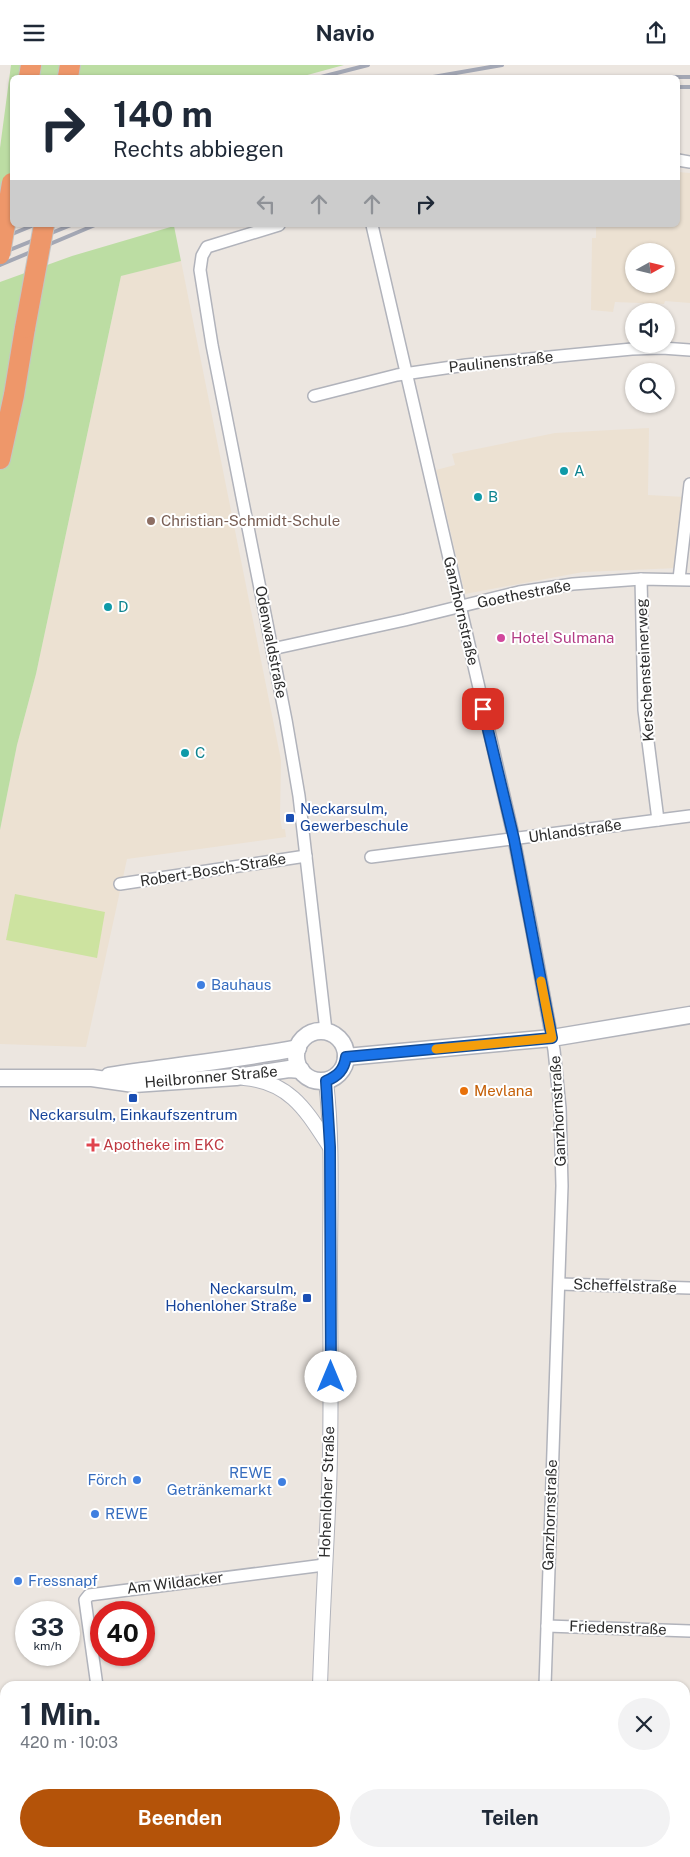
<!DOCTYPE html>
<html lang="de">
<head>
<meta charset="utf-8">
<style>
  body { margin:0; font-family:"Public Sans",sans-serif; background:#f2f2f3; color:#1f2937; height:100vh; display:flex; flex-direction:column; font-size:19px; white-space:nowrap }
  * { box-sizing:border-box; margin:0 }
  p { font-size:16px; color:#747a83 }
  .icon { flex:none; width:28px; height:28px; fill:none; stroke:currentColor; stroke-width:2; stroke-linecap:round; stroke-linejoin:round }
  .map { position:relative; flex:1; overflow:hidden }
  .sheet { position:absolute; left:0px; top:1616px; width:690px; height:176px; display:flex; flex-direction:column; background:#fff; border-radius:15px 15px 0 0; box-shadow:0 1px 4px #0004 }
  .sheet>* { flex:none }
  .guide { position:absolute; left:10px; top:10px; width:670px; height:152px; border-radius:8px; box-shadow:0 1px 4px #0004; background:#fff; color:#1f2937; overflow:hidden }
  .needle { width:32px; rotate:82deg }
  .tools { position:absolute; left:625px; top:178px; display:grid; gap:10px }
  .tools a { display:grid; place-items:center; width:50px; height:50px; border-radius:50%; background:#fff; box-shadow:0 1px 4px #0004; font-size:25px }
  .speed { position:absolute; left:15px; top:1536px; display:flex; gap:10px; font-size:25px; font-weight:700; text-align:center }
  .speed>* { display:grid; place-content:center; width:65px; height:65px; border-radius:50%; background:#fff; box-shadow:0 1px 4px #0004; line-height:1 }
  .speed small { font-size:12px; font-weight:400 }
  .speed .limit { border:8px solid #d22; background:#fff; color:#111 }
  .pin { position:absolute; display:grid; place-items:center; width:42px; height:42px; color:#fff; margin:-21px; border-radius:10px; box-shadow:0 2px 8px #0006 }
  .me { position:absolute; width:55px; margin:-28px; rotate:0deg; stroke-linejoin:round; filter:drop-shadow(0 0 4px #0008) }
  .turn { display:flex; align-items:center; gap:18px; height:105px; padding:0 20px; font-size:22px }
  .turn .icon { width:65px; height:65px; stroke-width:2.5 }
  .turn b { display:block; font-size:35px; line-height:42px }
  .lanes { display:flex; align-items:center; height:48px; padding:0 20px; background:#0003; justify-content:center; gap:25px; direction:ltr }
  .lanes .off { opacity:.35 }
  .round { display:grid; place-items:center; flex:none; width:52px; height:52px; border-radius:26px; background:#f2f2f3 }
  .headline { display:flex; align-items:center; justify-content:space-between; height:85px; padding:0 20px }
  h1 { font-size:30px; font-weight:700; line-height:38px }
  .primary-button { display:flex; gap:10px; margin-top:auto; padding:10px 20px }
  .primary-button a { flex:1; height:58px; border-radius:30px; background:#b45309; color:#fff; font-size:20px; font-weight:700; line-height:58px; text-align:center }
  .primary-button a+a { background:#f2f2f3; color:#1f2937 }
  header { display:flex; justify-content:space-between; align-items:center; height:65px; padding:0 20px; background:#fff; font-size:22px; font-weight:700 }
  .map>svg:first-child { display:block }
</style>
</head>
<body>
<header><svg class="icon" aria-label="menu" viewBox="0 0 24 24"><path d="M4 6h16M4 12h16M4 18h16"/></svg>Navio<svg class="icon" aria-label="share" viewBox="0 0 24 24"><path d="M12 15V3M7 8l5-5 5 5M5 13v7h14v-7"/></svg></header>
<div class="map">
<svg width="690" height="1792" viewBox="0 0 690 1792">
  <rect width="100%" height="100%" fill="#ece6e0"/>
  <g fill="#ece1d2" fill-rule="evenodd">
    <path d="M678,107L690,108V238L665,236L664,239L615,237L613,247L591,245L592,173H596V160H678ZM634,186H666V219H634Z"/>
    <path d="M181,196L281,695L280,752L282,764H285L286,772L127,794L86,982L0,979V765L17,680L36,609L121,211Z"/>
    <path d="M649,363L648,430L685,432L678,503L583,507L465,529L436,405L455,400L452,389L555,368Z"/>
  </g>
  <g fill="#bcdda3">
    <path d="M11,0H344L300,12H12V141L0,147V83Z"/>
    <path d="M174,161L181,196L121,211L36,609L17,680L0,765V217L72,191Z"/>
  </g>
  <path fill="#cde3a0" d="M15,829L105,847L97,893L6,875Z"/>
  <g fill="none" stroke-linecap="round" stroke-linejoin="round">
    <g stroke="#b1b3bb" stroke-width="14">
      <g id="minor">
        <path d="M678,95L690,97"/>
        <path d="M279,160L207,182L202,191L200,205L212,280L286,655L299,731L326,966"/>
        <path d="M372,160L514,774L532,866L554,985L560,1043L562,1121L545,1621"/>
        <path d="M314,331L397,310L466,300L632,284L662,283L690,285"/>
        <path d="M641,514L644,645L658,755"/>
        <path d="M679,514L690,419"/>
        <path d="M272,584L405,555L519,527L573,519L641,514L690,515"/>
        <path d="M371,792L690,751"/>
        <path d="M120,819L306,791"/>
        <path d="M560,1219L690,1223"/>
        <path d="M547,1561L690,1566"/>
        <path d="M97,1621L85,1535L89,1530L324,1500"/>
        <path d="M685,1695L690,1684"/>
        <path d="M123,1788L124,1792"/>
        <path d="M542,1792L543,1788"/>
      </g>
    </g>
    <g stroke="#b1b3bb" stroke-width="16">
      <g id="tertiary">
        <path d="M244,1013C291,1017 307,1047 330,1082"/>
        <path d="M320,1621C322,1556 326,1490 329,1424C332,1350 330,1275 330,1201C330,1139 333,1077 326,1016"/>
        <path d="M650,1788L690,1789"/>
        <path d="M314,1792L315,1788"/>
      </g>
    </g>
    <g stroke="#b1b3bb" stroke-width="19">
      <g id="secondary">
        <circle cx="321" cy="991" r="25"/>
        <path d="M346,992L552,973L690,950"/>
        <path d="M109,1011C172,1001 235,995 298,983"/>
        <path d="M0,1013H92L134,1019L236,1012L289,1004L301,1005"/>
      </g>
    </g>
    <g stroke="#c4c4c4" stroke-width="22">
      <g id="motorway">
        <path d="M29,12L31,0"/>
        <path d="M68,12L70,0"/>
        <path d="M0,394L14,330L25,263"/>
      </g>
    </g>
    <use href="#minor" stroke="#fff" stroke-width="11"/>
    <use href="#tertiary" stroke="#fff" stroke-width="14"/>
    <use href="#secondary" stroke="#fff" stroke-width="16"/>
    <use href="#motorway" stroke="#ee976a" stroke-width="20"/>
    <g stroke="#a3a7b4" stroke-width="4">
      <path d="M321,12L368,0"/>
      <path d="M433,12L502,0"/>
      <path d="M666,12H690"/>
      <path d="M678,22H690"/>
      <path d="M0,151L12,145"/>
      <path d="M0,174L34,160"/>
      <path d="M0,189L71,160"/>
      <path d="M0,200L95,160"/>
    </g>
    <g stroke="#c4c4c4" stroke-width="22" stroke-linecap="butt">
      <g id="motorway-bridge">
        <path d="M0,189L12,118"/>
        <path d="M25,263L44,160"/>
      </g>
    </g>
    <use href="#motorway-bridge" stroke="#ee976a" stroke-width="20"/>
  </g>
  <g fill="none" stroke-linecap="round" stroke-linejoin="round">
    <g stroke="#114b97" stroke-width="12">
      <path id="route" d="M331,1312L330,1082L326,1016C338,1011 344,1005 346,992L552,973L514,774L483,644"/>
    </g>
    <use href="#route" stroke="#1a73e8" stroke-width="9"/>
    <path stroke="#f59e0b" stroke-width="9" d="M436,984L552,973L541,916"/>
  </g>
  <g fill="#0f9aa8" stroke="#fff" stroke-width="2">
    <circle cx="564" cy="406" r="5"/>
    <circle cx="478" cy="432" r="5"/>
    <circle cx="108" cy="542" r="5"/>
    <circle cx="185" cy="688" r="5"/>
  </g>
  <circle fill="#8d6e63" stroke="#fff" stroke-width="2" cx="151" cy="456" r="5"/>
  <circle fill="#d1479c" stroke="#fff" stroke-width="2" cx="501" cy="573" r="5"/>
  <g fill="#1a4fb4" stroke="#fff" stroke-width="2">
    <rect x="285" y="748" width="10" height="10" rx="2.5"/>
    <rect x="128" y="1028" width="10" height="10" rx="2.5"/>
    <rect x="302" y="1228" width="10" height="10" rx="2.5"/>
  </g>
  <g fill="#3f7fe0" stroke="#fff" stroke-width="2">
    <circle cx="201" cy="920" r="5"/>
    <circle cx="137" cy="1415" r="5"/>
    <circle cx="282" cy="1417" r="5"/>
    <circle cx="95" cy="1449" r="5"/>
    <circle cx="18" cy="1516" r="5"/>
  </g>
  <circle fill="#e8710a" stroke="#fff" stroke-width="2" cx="464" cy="1026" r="5"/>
  <path fill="#e0444e" stroke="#fff" stroke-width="2" d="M90.5 1072.5h5v5h5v5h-5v5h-5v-5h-5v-5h5z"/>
  <g text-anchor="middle" stroke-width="4" stroke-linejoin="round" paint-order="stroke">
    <g font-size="15" fill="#2c2c2c" stroke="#fff">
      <text transform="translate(501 297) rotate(-6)" y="5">Paulinenstraße</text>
      <text transform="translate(524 529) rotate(-11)" y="5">Goethestraße</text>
      <text transform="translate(461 546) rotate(77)" y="5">Ganzhornstraße</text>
      <text transform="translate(271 577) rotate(79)" y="5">Odenwaldstraße</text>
      <text transform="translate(645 605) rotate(-93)" y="5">Kerschensteinerweg</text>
      <text transform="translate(575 766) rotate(-8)" y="5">Uhlandstraße</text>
      <text transform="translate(213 805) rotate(-9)" y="5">Robert-Bosch-Straße</text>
      <text transform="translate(211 1012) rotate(-5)" y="5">Heilbronner Straße</text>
      <text transform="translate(558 1046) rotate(-93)" y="5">Ganzhornstraße</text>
      <text transform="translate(625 1221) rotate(2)" y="5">Scheffelstraße</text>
      <text transform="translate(327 1427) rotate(-88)" y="5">Hohenloher Straße</text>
      <text transform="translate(550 1450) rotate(-88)" y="5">Ganzhornstraße</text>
      <text transform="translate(175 1518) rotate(-7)" y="5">Am Wildacker</text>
      <text transform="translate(618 1563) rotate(2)" y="5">Friedenstraße</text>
    </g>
    <g font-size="15" fill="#0d838f" stroke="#fff" text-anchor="start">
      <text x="574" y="411">A</text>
      <text x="488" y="437">B</text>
      <text x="118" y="547">D</text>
      <text x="195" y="693">C</text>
    </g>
    <g font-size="15" fill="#785e54" stroke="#fff" text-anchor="start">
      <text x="161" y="461">Christian-Schmidt-Schule</text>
    </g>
    <g font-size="15" fill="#b23c85" stroke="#fff" text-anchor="start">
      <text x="511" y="578">Hotel Sulmana</text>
    </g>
    <g font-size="15" fill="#164399" stroke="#fff" text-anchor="start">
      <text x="300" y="749">Neckarsulm,<tspan x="300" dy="17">Gewerbeschule</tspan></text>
      <text x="133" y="1055" text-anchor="middle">Neckarsulm, Einkaufszentrum</text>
      <text x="297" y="1229" text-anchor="end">Neckarsulm,<tspan x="297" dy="17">Hohenloher Straße</tspan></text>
    </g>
    <g font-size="15" fill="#366cbe" stroke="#fff" text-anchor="start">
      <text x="211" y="925">Bauhaus</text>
      <text x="272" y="1413" text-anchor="end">REWE<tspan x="272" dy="17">Getränkemarkt</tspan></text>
      <text x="127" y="1420" text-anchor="end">Förch</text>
      <text x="105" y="1454">REWE</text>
      <text x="28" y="1521">Fressnapf</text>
    </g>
    <g font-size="15" fill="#c56008" stroke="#fff" text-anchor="start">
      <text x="474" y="1031">Mevlana</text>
    </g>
    <g font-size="15" fill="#be3a42" stroke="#fff" text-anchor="start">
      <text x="103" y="1085">Apotheke im EKC</text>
    </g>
  </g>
</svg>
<div class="tools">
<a><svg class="needle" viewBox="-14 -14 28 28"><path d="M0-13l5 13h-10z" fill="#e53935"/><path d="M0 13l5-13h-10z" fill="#747a83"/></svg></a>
<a><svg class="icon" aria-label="sound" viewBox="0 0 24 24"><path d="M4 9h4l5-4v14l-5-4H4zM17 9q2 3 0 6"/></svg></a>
<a><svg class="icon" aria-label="search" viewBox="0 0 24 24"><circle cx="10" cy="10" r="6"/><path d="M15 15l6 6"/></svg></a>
</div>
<div class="speed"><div>33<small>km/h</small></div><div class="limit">40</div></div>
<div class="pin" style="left:483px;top:644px;background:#d93025"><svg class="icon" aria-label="arrive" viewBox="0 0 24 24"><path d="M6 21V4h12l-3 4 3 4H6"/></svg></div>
<svg class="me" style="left:331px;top:1312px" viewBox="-20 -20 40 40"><circle r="19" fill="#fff"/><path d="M0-13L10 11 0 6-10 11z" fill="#1a73e8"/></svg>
<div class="guide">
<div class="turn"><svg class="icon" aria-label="right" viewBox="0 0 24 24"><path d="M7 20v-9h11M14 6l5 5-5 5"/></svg><div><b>140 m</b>Rechts abbiegen</div></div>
<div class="lanes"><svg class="icon off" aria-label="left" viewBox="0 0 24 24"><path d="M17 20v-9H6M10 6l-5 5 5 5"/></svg><svg class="icon off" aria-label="ahead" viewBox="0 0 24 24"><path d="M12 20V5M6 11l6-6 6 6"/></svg><svg class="icon off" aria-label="ahead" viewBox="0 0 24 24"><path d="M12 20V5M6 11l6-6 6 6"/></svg><svg class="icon" aria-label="right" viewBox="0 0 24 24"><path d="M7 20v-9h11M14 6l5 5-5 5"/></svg></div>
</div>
<section class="sheet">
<div class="headline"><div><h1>1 Min.</h1><p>420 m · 10:03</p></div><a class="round"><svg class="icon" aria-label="close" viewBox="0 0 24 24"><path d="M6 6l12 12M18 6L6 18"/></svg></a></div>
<div class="primary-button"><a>Beenden</a><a>Teilen</a></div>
</section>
</div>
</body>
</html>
